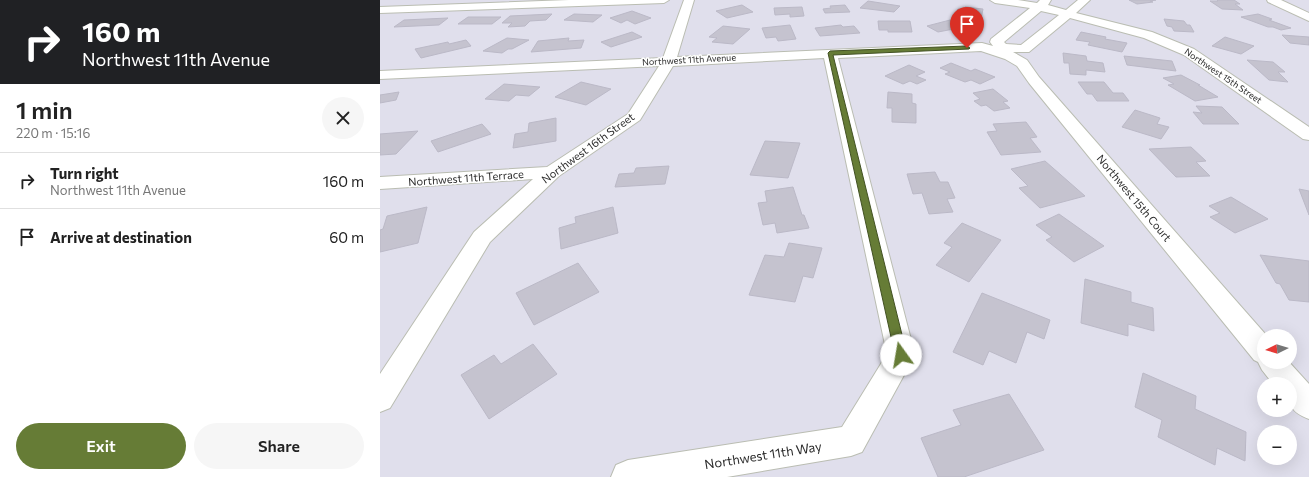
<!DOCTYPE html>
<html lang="en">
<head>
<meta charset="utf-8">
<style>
  body { margin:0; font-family:Commissioner,sans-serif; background:#f6f6f6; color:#222; height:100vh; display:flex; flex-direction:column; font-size:15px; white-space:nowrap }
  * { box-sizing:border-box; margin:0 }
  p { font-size:13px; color:#767676 }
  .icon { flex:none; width:22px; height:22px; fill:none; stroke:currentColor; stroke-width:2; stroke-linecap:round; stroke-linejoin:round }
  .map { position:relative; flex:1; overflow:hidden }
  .drawer { display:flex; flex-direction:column; background:#fff; width:380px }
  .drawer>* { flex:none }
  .guide { background:#202124; color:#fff; overflow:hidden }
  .needle { width:26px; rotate:265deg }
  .tools { position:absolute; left:877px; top:329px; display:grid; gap:8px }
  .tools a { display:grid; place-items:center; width:40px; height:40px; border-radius:50%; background:#fff; box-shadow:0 4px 16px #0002; font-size:20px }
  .pin { position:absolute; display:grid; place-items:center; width:34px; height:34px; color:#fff; margin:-41px -17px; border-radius:50% 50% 50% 0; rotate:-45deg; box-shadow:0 0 4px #0007 }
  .pin .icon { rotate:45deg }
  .me { position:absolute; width:44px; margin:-22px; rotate:347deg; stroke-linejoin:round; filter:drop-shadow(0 0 3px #0008) }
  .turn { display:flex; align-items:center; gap:14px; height:84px; padding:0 16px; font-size:18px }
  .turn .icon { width:52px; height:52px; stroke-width:2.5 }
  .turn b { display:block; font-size:28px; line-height:34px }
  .round { display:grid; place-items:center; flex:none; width:42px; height:42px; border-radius:21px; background:#f6f6f6 }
  .headline { display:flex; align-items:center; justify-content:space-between; height:68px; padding:0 16px }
  h1 { font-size:24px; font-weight:600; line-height:30px }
  .button { display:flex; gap:8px; margin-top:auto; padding:8px 16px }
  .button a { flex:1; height:46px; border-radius:24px; background:#667c36; color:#fff; font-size:16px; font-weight:600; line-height:46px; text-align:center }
  .button a+a { background:#f6f6f6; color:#222 }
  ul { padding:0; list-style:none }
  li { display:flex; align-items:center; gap:12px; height:56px; padding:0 16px; border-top:1px solid #e0e0e0 }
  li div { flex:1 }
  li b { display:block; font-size:15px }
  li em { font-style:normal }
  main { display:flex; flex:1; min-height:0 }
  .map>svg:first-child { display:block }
</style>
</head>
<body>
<main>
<section class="drawer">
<div class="guide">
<div class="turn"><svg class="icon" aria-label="right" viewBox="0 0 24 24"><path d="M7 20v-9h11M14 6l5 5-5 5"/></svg><div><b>160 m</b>Northwest 11th Avenue</div></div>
</div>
<div class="headline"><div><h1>1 min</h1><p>220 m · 15:16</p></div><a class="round"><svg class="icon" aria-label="close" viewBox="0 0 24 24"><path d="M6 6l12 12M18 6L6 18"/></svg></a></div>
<ul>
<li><svg class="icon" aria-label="right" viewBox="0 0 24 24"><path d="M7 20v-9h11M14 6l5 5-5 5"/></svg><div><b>Turn right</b><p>Northwest 11th Avenue</p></div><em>160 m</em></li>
<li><svg class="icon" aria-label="arrive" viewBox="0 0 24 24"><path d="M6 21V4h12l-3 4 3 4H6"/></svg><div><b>Arrive at destination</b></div><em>60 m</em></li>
</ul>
<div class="button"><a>Exit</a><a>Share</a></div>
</section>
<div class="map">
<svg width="929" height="477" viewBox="0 0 929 477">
  <rect width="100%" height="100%" fill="#e0dfec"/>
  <g fill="#c5c3cf" stroke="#bbb9c7">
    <path d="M749,0H776L770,1L773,2L757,4Z"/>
    <path d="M837,0H854L860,4H855L863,10L842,9L830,1H838Z"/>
    <path d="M488,1L520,6L514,12L480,8Z"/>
    <path d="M362,5L373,12L347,18L336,11Z"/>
    <path d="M465,5L470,12L445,13L443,9L451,8L450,6Z"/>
    <path d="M422,7L424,16L410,17V14L395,15L394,8Z"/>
    <path d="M585,7L603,9L601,19L575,16L578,9L585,10Z"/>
    <path d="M252,11L271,18L255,24L247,20L241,23L230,18Z"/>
    <path d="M172,14L166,20L150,21L145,26L128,27L132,23H122L130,16Z"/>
    <path d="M194,14L222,15L213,22L184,20Z"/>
    <path d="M878,14L892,19L889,20L911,28L901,30L893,27H888L861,17Z"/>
    <path d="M88,17H121L112,24H78Z"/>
    <path d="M68,18L59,25L14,27L24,20Z"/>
    <path d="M784,19L804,21L807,25H810L814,32L794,31L792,27L787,26Z"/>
    <path d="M570,20L584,27L558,32L547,26Z"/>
    <path d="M498,21H530L532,32H508V30H499Z"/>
    <path d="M410,25L416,39L398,41L396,37L386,38L382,28Z"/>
    <path d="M461,25L463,27L474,26L480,33L440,36L435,28Z"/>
    <path d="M343,26L370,29L353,44L332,42L337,38L329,37Z"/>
    <path d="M252,32L262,37L231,47L221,42Z"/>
    <path d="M701,32L726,37L725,39L747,43L742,52L708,45L710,42L696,40Z"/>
    <path d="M902,35L929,37V45L910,43Z"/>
    <path d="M845,37L874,46L861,54L832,46Z"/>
    <path d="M127,38L149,40L132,49H128L122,53L103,51Z"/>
    <path d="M189,38L188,41L204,40L201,48L151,52L158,41Z"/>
    <path d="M86,40L91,46L41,58L35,49L68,42L69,44Z"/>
    <path d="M683,53L706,56L707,61L723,63L725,72L706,70V75L690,74L689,63H684Z"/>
    <path d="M744,56L792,61L796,71L747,65Z"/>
    <path d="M867,60L893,62L905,72H898L908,82L889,80Z"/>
    <path d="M571,63L591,71L595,69L615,77L600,84L591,80L585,82L565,74L570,72L560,68Z"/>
    <path d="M529,65L545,72L536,76L546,80L537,84L530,81L523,84L505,76Z"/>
    <path d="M801,75L820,85H818L838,97L815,101L788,85L794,84L783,78Z"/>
    <path d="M201,82L231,89L206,105L175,97Z"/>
    <path d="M698,82H724L733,93H743L749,101H717L712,94H707Z"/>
    <path d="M124,84L160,87L149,96L136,95L129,101L105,99Z"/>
    <path d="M613,89L628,101L623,102L630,108L614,111L606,105L601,106L594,101L600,99L593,93Z"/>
    <path d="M19,92L16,100L0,103V95Z"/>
    <path d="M508,92L532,94V103L536,104V123L512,122V108H507Z"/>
    <path d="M816,106L842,107L859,124H823L813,112L822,113Z"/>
    <path d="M755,110L780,118L777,124L789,127L781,139L742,127Z"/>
    <path d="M176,118V141L133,148L135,134L148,132L149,123Z"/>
    <path d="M646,122L657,137L650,138L661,152L621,155L607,132L617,131L613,124Z"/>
    <path d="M102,124L111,134L58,152L51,141Z"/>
    <path d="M38,131L16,154L0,155V134Z"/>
    <path d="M385,141L420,143L408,178L370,175Z"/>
    <path d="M811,147L826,161L816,162L830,176L796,177L769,149Z"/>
    <path d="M665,161L705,196L660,208L639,188L648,186L631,169Z"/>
    <path d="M289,166L285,184L235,187L239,174L254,173L256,168Z"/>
    <path d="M555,172L560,182H568L575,198L567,199L573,212L549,214L542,193L533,194L527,174Z"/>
    <path d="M413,187L422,215H424L429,228L397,233L395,223L383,225L378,203L387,202L385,191Z"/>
    <path d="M919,189L929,191V215Z"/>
    <path d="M851,197L888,219L855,233L830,217L840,213L829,206Z"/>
    <path d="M47,207L38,243L0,252V230L3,229L7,216Z"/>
    <path d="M233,207L238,233L181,249L179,228L196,223L195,217Z"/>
    <path d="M679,214L724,246L694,262L666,240L672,237L656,225Z"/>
    <path d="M582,223L621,240L589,282L556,265L572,247L564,243Z"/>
    <path d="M409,243L442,248L433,278L423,276L415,302L369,295L385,255L404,257Z"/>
    <path d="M880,255L929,261V302L909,300L900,284L896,283Z"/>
    <path d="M198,263L219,292L154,325L136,293Z"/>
    <path d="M705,279L751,292V302L773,308L774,331L748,324V336L701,323Z"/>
    <path d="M602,293L670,320L664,339L647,332L636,363L609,351L603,365L573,352Z"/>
    <path d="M153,344L177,374L109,419L81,375L114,355L121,364Z"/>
    <path d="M763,373L816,396L815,409L866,432L865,461L837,448L835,465L778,437L782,420L755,407Z"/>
    <path d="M629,394L664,450L584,477H558L541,438L581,425L573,410Z"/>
  </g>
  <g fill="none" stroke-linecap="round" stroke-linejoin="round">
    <g stroke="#babdb2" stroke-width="2">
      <g id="street">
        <path d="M189,0H289L284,3L0,13V7Z"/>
        <path d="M304,0H314L297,57L602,43L613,46L610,42L611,39L650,8L615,3L610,0H638L657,3L660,0H671L668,5L686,10L698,0H710L696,13L772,32L814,49L929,127V140L923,139L804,55L764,38L690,18L649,52H633L647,60L659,77L887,336H884V362H909L929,384V419C908,411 910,404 910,384H893L882,370L878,362L874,360L649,83L637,66L625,59L601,51L458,58L535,355L482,452L471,456L347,477H231L236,465L248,460L462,427L507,354L444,58L293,66L260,120L179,176L110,242L10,408L0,412V374L94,232L153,179L0,189V177L167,167L248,114L279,66L0,79V71L283,58ZM661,11L679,15L641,45L626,44L624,42Z"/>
        <path d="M887,0H901L929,13V21L888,2Z"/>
      </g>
    </g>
    <use href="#street" fill="#fff" fill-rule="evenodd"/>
  </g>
  <path fill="#667c36" stroke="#425123" d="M587,46L590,48L589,49L453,55L527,355L525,358L521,360L517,358L515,355L448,53L450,51Z"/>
  <g text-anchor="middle" stroke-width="3" stroke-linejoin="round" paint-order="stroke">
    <g font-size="9" fill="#2b2b2b" stroke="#fff">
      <text transform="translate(309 60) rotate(-3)" y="3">Northwest 11th Avenue</text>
      <text transform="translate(843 76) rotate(34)" y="3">Northwest 15th Street</text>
    </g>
    <g font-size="11" fill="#2b2b2b" stroke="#fff">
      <text transform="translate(208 148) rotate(-36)" y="4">Northwest 16th Street</text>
      <text transform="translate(86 178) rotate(-4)" y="4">Northwest 11th Terrace</text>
      <text transform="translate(754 198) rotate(50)" y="4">Northwest 15th Court</text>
    </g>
    <g font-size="13" fill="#2b2b2b" stroke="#fff">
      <text transform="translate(383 455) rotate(-9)" y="5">Northwest 11th Way</text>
    </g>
  </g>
</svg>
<div class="tools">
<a><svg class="needle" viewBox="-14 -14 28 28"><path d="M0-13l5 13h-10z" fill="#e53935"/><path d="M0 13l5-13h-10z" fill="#767676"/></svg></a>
<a>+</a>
<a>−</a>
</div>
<div class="pin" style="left:587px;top:48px;background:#d93025"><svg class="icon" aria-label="arrive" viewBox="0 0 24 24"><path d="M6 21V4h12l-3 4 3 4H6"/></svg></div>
<svg class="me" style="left:521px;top:355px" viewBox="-20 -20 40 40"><circle r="19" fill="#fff"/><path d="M0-13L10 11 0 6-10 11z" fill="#667c36"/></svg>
</div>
</main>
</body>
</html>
